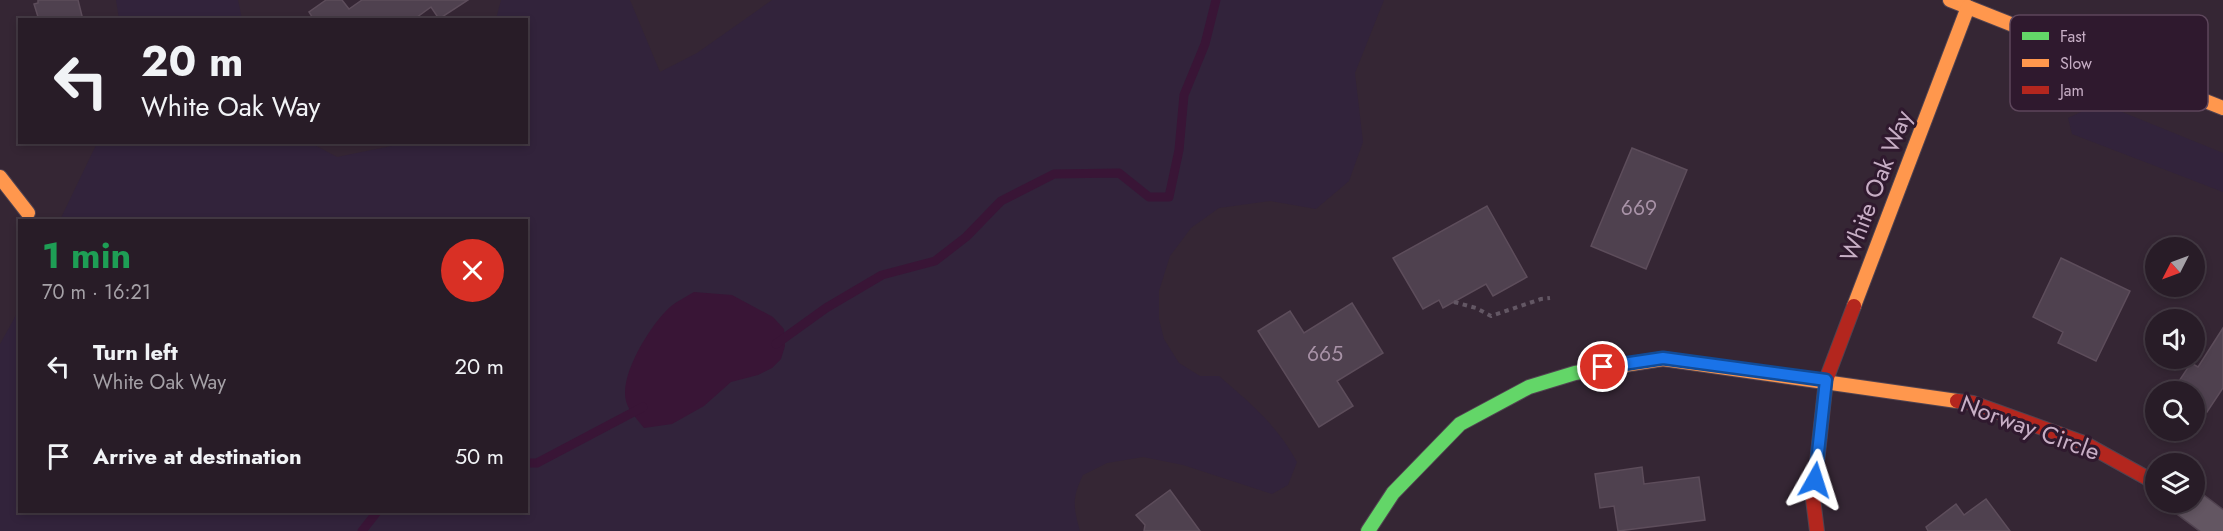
<!DOCTYPE html>
<html lang="en">
<head>
<meta charset="utf-8">
<style>
  body { margin:0; font-family:Jost,sans-serif; background:#342933; color:#f1f3f6; height:100vh; display:flex; flex-direction:column; font-size:22px; white-space:nowrap }
  * { box-sizing:border-box; margin:0 }
  p { font-size:20px; color:#a5a1a7 }
  .icon { flex:none; width:33px; height:33px; fill:none; stroke:currentColor; stroke-width:2; stroke-linecap:round; stroke-linejoin:round }
  .map { position:relative; flex:1; overflow:hidden }
  .drawer { position:absolute; left:18px; top:219px; width:510px; height:294px; display:flex; flex-direction:column; background:#281c27; border-radius:0px; box-shadow:0 3px 9px #0003,0 0 0 2px #443a44 }
  .drawer>* { flex:none }
  .guide { position:absolute; left:18px; top:18px; width:510px; height:126px; border-radius:0px; box-shadow:0 3px 9px #0003,0 0 0 2px #443a44; background:#281c27; color:#f1f3f6; overflow:hidden }
  .needle { width:39px; rotate:228deg }
  .controls { position:absolute; left:2145px; top:237px; display:grid; gap:12px }
  .controls a { display:grid; place-items:center; width:60px; height:60px; border-radius:50%; background:#281c27; box-shadow:0 3px 9px #0003,0 0 0 2px #443a44; font-size:30px }
  .pin { position:absolute; display:grid; place-items:center; width:51px; height:51px; color:#fff; margin:-26px; border:3px solid #fff; border-radius:50%; box-shadow:0 2px 6px #0007 }
  .me { position:absolute; width:66px; margin:-33px; rotate:6deg; stroke-linejoin:round; filter:drop-shadow(0 0 4px #0008) }
  .turn { display:flex; align-items:center; gap:21px; height:126px; padding:0 24px; font-size:27px }
  .turn .icon { width:78px; height:78px; stroke-width:2.5 }
  .turn b { display:block; font-size:42px; line-height:51px }
  .round { display:grid; place-items:center; flex:none; width:63px; height:63px; border-radius:32px; background:#342933 }
  .summary { display:flex; align-items:center; justify-content:space-between; height:102px; padding:0 24px }
  h1 { font-size:36px; font-weight:700; line-height:45px; color:#1e9e55 }
  ul { padding:0; list-style:none }
  li { display:flex; align-items:center; gap:18px; height:90px; padding:0 24px }
  li div { flex:1 }
  li b { display:block; font-size:22px }
  li em { font-style:normal }
  .map>svg:first-child { display:block }
</style>
</head>
<body>
<div class="map">
<svg width="2223" height="531" viewBox="0 0 2223 531">
  <rect width="100%" height="100%" fill="#352634"/>
  <g fill="#32233b">
    <path d="M116,0H238L242,19H119Z"/>
    <path d="M501,0H630L660,72L697,53L772,0H1384L1355,73L1363,142L1349,181L1316,209L1270,201L1219,208L1191,228L1170,256L1159,291V319L1164,339L1179,363L1200,376H1219C1250,403 1277,425 1297,462L1288,485L1272,494L1183,465L1143,457L1107,463L1083,475C1072,498 1073,506 1080,531H0V344L19,310L20,512H526V220H60L97,143H311L337,157L406,143L526,142V20L496,19Z"/>
    <path d="M2100,103L2223,153V192L2072,134L2068,118Z"/>
  </g>
  <path fill="#391536" d="M694,292L732,295L773,317L784,329L785,346L781,359L772,368L758,375L731,382L704,406L672,424L644,428C638,420 628,410 626,401C619,375 651,324 670,307C677,301 686,297 694,292Z"/>
  <g fill="none" stroke-linecap="round" stroke-linejoin="round">
    <g stroke="#391536" stroke-width="9">
      <path d="M776,344L826,308L882,275L935,261L966,237L1001,201L1054,174L1119,173L1149,197H1169L1179,150L1184,95L1205,44L1216,0"/>
      <path d="M526,463H537L643,407"/>
      <path d="M362,531L377,512"/>
    </g>
  </g>
  <g fill="#4f414f" stroke="#5d4d5b" stroke-width="1.5">
    <path d="M38,0H78L83,20H39L34,4L38,3Z"/>
    <path d="M326,0H342L349,9L362,0H468L439,19L431,7L413,20H314L309,12Z"/>
    <path d="M1632,148L1687,170L1646,269L1591,246Z"/>
    <path d="M1487,206L1527,277L1493,296L1486,284L1443,308L1439,300L1423,309L1393,258Z"/>
    <path d="M2061,258L2130,291L2096,361L2058,343L2063,332L2033,317Z"/>
    <path d="M1352,303L1383,353L1337,381L1353,406L1319,427L1258,331L1290,311L1304,333Z"/>
    <path d="M2223,328V388L2207,412L2194,404V392L2173,390L2191,363L2198,367Z"/>
    <path d="M1642,467L1644,484L1699,477L1705,520L1618,531L1614,506L1600,508L1595,474Z"/>
    <path d="M1170,490L1200,531H1144L1145,525L1136,515Z"/>
    <path d="M1986,499L2010,531H1928L1926,527L1956,504L1964,515Z"/>
  </g>
  <g fill="none" stroke-linecap="round" stroke-linejoin="round">
    <g stroke="#514350" stroke-width="33">
      <path id="street" d="M2187,502L2223,529"/>
    </g>
    <g stroke="#514350" stroke-width="16">
      <path id="fast" d="M1368,531L1393,493L1460,424L1529,387L1575,373L1618,366"/>
    </g>
    <g stroke="#514350" stroke-width="16">
      <g id="slow">
        <path d="M1950,0L2223,108"/>
        <path d="M0,177L28,213"/>
        <path d="M1854,306L1968,7"/>
        <path d="M1618,366L1663,359L1957,401"/>
      </g>
    </g>
    <g stroke="#514350" stroke-width="16">
      <g id="jam">
        <path d="M1957,401L1973,403L2084,443L2156,483"/>
        <path d="M1817,531L1813,499L1826,380L1854,306"/>
      </g>
    </g>
    <path stroke="#635764" stroke-width="4" stroke-dasharray="4.5 4.5" stroke-linecap="butt" d="M1454,302L1476,308L1491,316L1541,299L1550,298"/>
    <use href="#street" stroke="#635662" stroke-width="30"/>
    <use href="#fast" stroke="#63d668" stroke-width="14"/>
    <use href="#slow" stroke="#ff974d" stroke-width="14"/>
    <use href="#jam" stroke="#b3261e" stroke-width="14"/>
  </g>
  <g fill="none" stroke-linecap="round" stroke-linejoin="round">
    <g stroke="#114b97" stroke-width="15">
      <path id="route" d="M1603,367L1663,358L1826,380L1815,480"/>
    </g>
    <use href="#route" stroke="#1a73e8" stroke-width="10"/>
  </g>
  <g text-anchor="middle" stroke-width="6" stroke-linejoin="round" paint-order="stroke">
    <g font-size="21" fill="#a993a8">
      <text x="1639" y="215">669</text>
      <text x="1325" y="361">665</text>
    </g>
    <g font-size="24" fill="#c7aec5" stroke="#2f192e">
      <text transform="translate(1876 186) rotate(-69)" y="8">White Oak Way</text>
      <text transform="translate(2030 428) rotate(20)" y="8">Norway Circle</text>
    </g>
  </g>
  <rect x="2010" y="15" width="198" height="96" rx="9" fill="#2f192e" stroke="#5d465b" stroke-width="1.5"/>
  <rect x="2022" y="32" width="27" height="8" fill="#63d668"/>
  <rect x="2022" y="59" width="27" height="8" fill="#ff974d"/>
  <rect x="2022" y="86" width="27" height="8" fill="#b3261e"/>
  <g font-size="16" fill="#c7aec5">
    <text x="2060" y="42">Fast</text>
    <text x="2060" y="69">Slow</text>
    <text x="2060" y="96">Jam</text>
  </g>
</svg>
<div class="controls">
<a><svg class="needle" viewBox="-14 -14 28 28"><path d="M0-13l5 13h-10z" fill="#e53935"/><path d="M0 13l5-13h-10z" fill="#a5a1a7"/></svg></a>
<a><svg class="icon" aria-label="sound" viewBox="0 0 24 24"><path d="M4 9h4l5-4v14l-5-4H4zM17 9q2 3 0 6"/></svg></a>
<a><svg class="icon" aria-label="search" viewBox="0 0 24 24"><circle cx="10" cy="10" r="6"/><path d="M15 15l6 6"/></svg></a>
<a><svg class="icon" aria-label="layers" viewBox="0 0 24 24"><path d="M12 4l9 5-9 5-9-5zM3 14l9 5 9-5"/></svg></a>
</div>
<div class="pin" style="left:1603px;top:367px;background:#d93025"><svg class="icon" aria-label="arrive" viewBox="0 0 24 24"><path d="M6 21V4h12l-3 4 3 4H6"/></svg></div>
<svg class="me" style="left:1815px;top:480px" viewBox="-20 -20 40 40"><path d="M0-17L14 15 0 8-14 15z" fill="#1a73e8" stroke="#fff" stroke-width="4"/></svg>
<div class="guide">
<div class="turn"><svg class="icon" aria-label="left" viewBox="0 0 24 24"><path d="M17 20v-9H6M10 6l-5 5 5 5"/></svg><div><b>20 m</b>White Oak Way</div></div>
</div>
<section class="drawer">
<div class="summary"><div><h1>1 min</h1><p>70 m · 16:21</p></div><a class="round" style="background:#d93025;color:#fff"><svg class="icon" aria-label="close" viewBox="0 0 24 24"><path d="M6 6l12 12M18 6L6 18"/></svg></a></div>
<ul>
<li><svg class="icon" aria-label="left" viewBox="0 0 24 24"><path d="M17 20v-9H6M10 6l-5 5 5 5"/></svg><div><b>Turn left</b><p>White Oak Way</p></div><em>20 m</em></li>
<li><svg class="icon" aria-label="arrive" viewBox="0 0 24 24"><path d="M6 21V4h12l-3 4 3 4H6"/></svg><div><b>Arrive at destination</b></div><em>50 m</em></li>
</ul>
</section>
</div>
</body>
</html>
